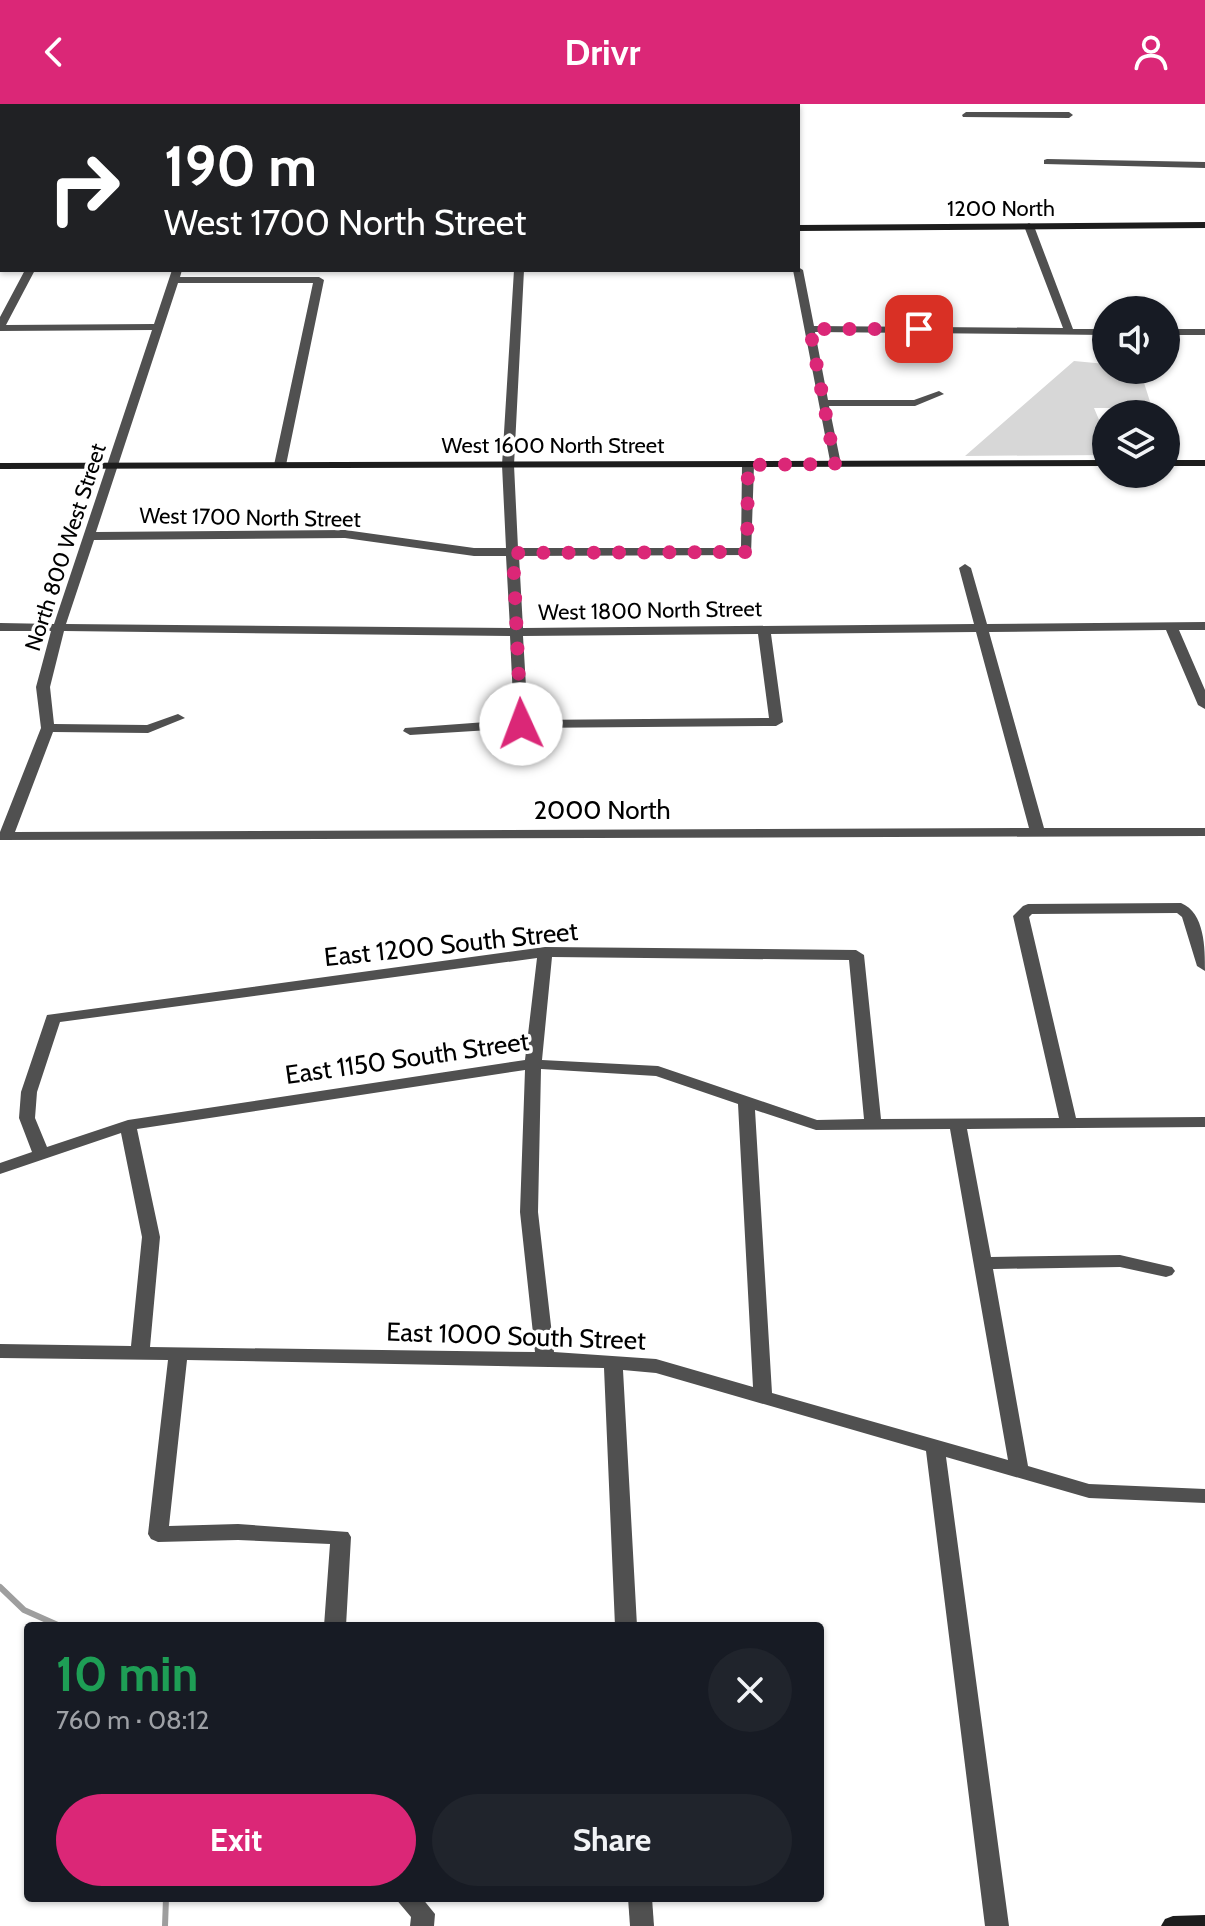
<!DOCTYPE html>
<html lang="en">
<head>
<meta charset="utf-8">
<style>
  body { margin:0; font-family:Cabin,sans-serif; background:#20242c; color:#f1f3f6; height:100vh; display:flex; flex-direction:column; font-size:30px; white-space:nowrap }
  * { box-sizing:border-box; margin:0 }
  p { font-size:26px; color:#9ea1a6 }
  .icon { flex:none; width:44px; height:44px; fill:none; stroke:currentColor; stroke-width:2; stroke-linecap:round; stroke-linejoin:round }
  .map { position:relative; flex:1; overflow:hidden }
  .drawer { position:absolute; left:24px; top:1518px; width:800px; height:280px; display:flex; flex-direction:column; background:#171b24; border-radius:8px; box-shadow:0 2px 6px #0004 }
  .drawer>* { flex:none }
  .top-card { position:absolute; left:0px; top:0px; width:800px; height:168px; box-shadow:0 2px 6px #0004; background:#202124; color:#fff; overflow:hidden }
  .buttons { position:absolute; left:1092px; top:192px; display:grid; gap:16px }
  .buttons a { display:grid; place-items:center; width:88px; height:88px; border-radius:50%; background:#171b24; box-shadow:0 2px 6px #0004; font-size:40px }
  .pin { position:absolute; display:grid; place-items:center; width:68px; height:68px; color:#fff; margin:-34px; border-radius:16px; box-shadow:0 4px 12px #0006 }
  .me { position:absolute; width:88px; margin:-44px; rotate:358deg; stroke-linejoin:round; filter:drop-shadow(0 0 6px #0008) }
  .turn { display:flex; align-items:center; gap:28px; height:168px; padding:0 32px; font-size:36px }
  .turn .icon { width:104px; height:104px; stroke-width:2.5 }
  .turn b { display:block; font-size:56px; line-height:68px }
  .round { display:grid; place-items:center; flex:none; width:84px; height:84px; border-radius:42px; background:#20242c }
  .head { display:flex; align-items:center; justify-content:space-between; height:136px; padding:0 32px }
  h1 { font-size:48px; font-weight:800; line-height:60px; color:#1e9e55 }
  .action { display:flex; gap:16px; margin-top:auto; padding:16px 32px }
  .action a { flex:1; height:92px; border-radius:48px; background:#db2777; color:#fff; font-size:32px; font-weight:800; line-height:92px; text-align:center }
  .action a+a { background:#20242c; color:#f1f3f6 }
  header { display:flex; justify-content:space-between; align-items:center; height:104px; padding:0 32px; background:#db2777; color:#fff; font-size:36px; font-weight:800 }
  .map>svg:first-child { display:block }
</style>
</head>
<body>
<header><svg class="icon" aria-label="back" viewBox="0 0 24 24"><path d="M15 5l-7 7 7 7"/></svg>Drivr<svg class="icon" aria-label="person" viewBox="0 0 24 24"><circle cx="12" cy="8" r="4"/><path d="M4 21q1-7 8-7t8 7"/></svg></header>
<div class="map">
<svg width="1205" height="1822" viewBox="0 0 1205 1822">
  <rect width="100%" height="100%" fill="#fff"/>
  <path fill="#d7d7d7" d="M1074,257L1106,260V266H1140L1152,304H1094L1106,332V351L965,352Z"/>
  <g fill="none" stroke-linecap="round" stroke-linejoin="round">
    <g stroke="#9e9e9e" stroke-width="6">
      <path d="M0,1483L24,1506L60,1522"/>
      <path d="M165,1822L166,1794"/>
    </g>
    <g fill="#505050" fill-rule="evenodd">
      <rect x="565" y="0" width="8" height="2"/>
      <rect x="701" y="0" width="8" height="2"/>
      <path d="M966,8H1069L1073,11L1069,14L963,13L962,11Z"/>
      <rect x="0" y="29" width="2" height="6"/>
      <path d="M1047,55L1205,58V64L1044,60V56Z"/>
      <path d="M1029,119L1034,122L1073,225H1106V231L815,228L828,296H914L939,287L944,290L915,302H829L841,360L831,362L793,166H798V163L803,166L814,222L1063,224L1024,122Z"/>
      <path d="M25,166H35L6,221L154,220L172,166H182L180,173H319L324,176L286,361L280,364L274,361L313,179H178L96,428L345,426L474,444H506L502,361L514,166H524L514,361L518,444H741L742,361L748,358L754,361L751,451L519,452L523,524L974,520L959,464L965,460L971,464L987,520L1205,518V526H1179L1205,586V605L1198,601L1166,526L989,528L1044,724H1205V732L0,736V728L41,624L36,583L51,527H0V519L54,520L152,226L0,227V213ZM345,434L474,452H506L510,524L66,520L94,436ZM64,527L510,532L514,616L405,624L403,627L410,631L521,624L776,622L783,618L771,530L976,528L1029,724L15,728L53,628L148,629L185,614L178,610L147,621L54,620L50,583ZM758,530L769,614L528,616L523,532Z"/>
      <rect x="1166" y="225" width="39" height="6"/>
      <path d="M1181,799C1205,809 1205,844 1205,867L1197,862L1182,813L1177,809L1032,810L1029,813L1076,1014L1205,1013V1023L967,1025L991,1153L1120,1151L1172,1163L1175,1167L1172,1171L1166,1173L1120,1163L993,1165L1028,1362L1089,1380L1205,1385V1399L1089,1394L946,1353L1009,1822H985L926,1347L656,1269L623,1266L637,1522H615L604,1264L187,1256L169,1422L238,1420L348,1428L351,1433L346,1522H324L330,1440L238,1436L158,1438L151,1435L148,1430L168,1256L0,1254V1240L131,1242L142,1133L121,1029L0,1070V1059L32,1048L19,1014L21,988L47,911L545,843L856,846L864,851L881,1015L1059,1014L1013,812L1023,802L1028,800ZM552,853L849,856L864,1015L817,1016L658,962L542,956ZM537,854L525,956L128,1016L47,1043L35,1014L37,988L60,918ZM541,965L656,972L738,1000L753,1283L656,1255L554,1248L538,1108ZM525,966L520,1108L535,1248L150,1243L160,1133L137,1025ZM755,1006L816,1026L950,1025L1008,1356L772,1289Z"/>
      <path d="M395,1794H422L435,1810L434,1822H410L411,1813Z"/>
      <path d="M628,1794H652L654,1822H630Z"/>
    </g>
    <g fill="#1d1d1d" fill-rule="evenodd">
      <path d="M1205,118V124L798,127V121Z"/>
      <rect x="0" y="120" width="2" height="6"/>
      <path d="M1106,356V362L0,365V359Z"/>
      <rect x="1166" y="356" width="39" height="6"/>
      <path d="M1205,1811V1822H1161L1165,1815L1173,1812Z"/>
    </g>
  </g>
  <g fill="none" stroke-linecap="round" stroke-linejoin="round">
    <path stroke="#db2777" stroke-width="14" stroke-dasharray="0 25.2" d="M521,620L513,449L747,448L748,361L835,360L810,225H919"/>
  </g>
  <g text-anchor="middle" stroke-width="7" stroke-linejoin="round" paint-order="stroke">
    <g font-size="22" fill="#000" stroke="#fff">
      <text x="1001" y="112">1200 North</text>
      <text x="553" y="349">West 1600 North Street</text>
      <text transform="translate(250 413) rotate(1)" y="8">West 1700 North Street</text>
      <text transform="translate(65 443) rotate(-72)" y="8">North 800 West Street</text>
      <text transform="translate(650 506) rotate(-1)" y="8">West 1800 North Street</text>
    </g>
    <g font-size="26" fill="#000" stroke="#fff">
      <text x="602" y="715">2000 North</text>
      <text transform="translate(451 840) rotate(-6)" y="9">East 1200 South Street</text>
      <text transform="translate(407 954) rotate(-8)" y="9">East 1150 South Street</text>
      <text transform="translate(516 1232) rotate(2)" y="9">East 1000 South Street</text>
    </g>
  </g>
</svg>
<div class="buttons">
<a><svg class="icon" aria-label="sound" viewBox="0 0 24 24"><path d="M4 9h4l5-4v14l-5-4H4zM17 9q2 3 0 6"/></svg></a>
<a><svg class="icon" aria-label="layers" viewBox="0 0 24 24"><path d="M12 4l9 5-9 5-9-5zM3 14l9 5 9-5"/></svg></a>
</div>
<div class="pin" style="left:919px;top:225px;background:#d93025"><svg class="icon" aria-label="arrive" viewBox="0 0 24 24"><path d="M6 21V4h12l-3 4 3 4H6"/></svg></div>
<svg class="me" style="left:521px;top:620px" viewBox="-20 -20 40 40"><circle r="19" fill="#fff"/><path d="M0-13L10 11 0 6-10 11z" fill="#db2777"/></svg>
<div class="top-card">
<div class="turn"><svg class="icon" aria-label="right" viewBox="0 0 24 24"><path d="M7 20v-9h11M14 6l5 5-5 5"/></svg><div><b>190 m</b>West 1700 North Street</div></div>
</div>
<section class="drawer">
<div class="head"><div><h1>10 min</h1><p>760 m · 08:12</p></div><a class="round"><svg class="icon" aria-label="close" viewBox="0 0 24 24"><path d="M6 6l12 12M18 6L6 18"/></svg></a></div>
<div class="action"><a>Exit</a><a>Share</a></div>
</section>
</div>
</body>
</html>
